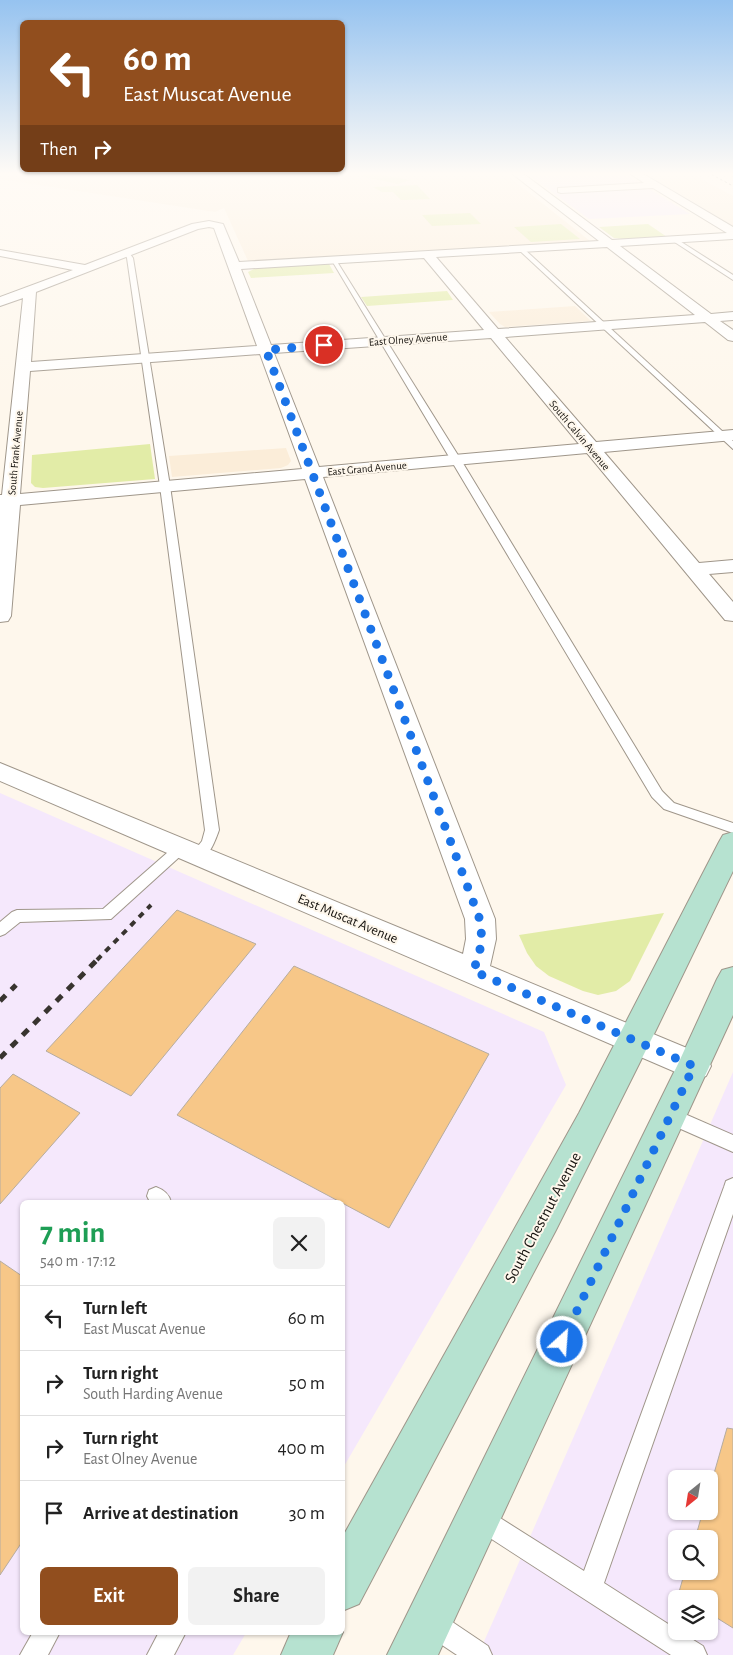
<!DOCTYPE html>
<html lang="en">
<head>
<meta charset="utf-8">
<style>
  body { margin:0; font-family:"Alegreya Sans",sans-serif; background:#f2f2f2; color:#222; height:100vh; display:flex; flex-direction:column; font-size:19px; white-space:nowrap }
  * { box-sizing:border-box; margin:0 }
  p { font-size:16px; color:#767676 }
  .icon { flex:none; width:28px; height:28px; fill:none; stroke:currentColor; stroke-width:2; stroke-linecap:round; stroke-linejoin:round }
  .map { position:relative; flex:1; overflow:hidden }
  .panel { position:absolute; left:20px; top:1200px; width:325px; height:435px; display:flex; flex-direction:column; background:#fff; border-radius:8px; box-shadow:0 1px 4px #0004 }
  .panel>* { flex:none }
  .banner { position:absolute; left:20px; top:20px; width:325px; height:152px; border-radius:8px; box-shadow:0 1px 4px #0004; background:#914e1e; color:#fff; overflow:hidden }
  .needle { width:32px; rotate:210deg }
  .buttons { position:absolute; left:668px; top:1470px; display:grid; gap:10px }
  .buttons a { display:grid; place-items:center; width:50px; height:50px; border-radius:8px; background:#fff; box-shadow:0 1px 4px #0004; font-size:25px }
  .pin { position:absolute; display:grid; place-items:center; width:42px; height:42px; color:#fff; margin:-21px; border:2px solid #fff; border-radius:50%; box-shadow:0 1px 5px #0007 }
  .me { position:absolute; width:55px; margin:-28px; rotate:26deg; stroke-linejoin:round; filter:drop-shadow(0 0 4px #0008) }
  .turn { display:flex; align-items:center; gap:18px; height:105px; padding:0 20px; font-size:22px }
  .turn .icon { width:65px; height:65px; stroke-width:2.5 }
  .turn b { display:block; font-size:35px; line-height:42px }
  .then { display:flex; align-items:center; height:48px; padding:0 20px; background:#0003; gap:10px; font-size:19px }
  .round { display:grid; place-items:center; flex:none; width:52px; height:52px; border-radius:8px; background:#f2f2f2 }
  .headline { display:flex; align-items:center; justify-content:space-between; height:85px; padding:0 20px }
  h1 { font-size:30px; font-weight:700; line-height:38px; color:#1e9e55 }
  .cta { display:flex; gap:10px; margin-top:auto; padding:10px 20px }
  .cta a { flex:1; height:58px; border-radius:8px; background:#914e1e; color:#fff; font-size:20px; font-weight:700; line-height:58px; text-align:center }
  .cta a+a { background:#f2f2f2; color:#222 }
  ul { padding:0; list-style:none }
  li { display:flex; align-items:center; gap:15px; height:65px; padding:0 20px; border-top:1px solid #e0e0e0 }
  li div { flex:1 }
  li b { display:block; font-size:19px }
  li em { font-style:normal }
  .map>svg:first-child { display:block }
</style>
</head>
<body>
<div class="map">
<svg width="733" height="1655" viewBox="0 0 733 1655">
  <rect width="100%" height="100%" fill="#fef7ec"/>
  <g fill="#fbedd9">
    <path d="M10,172H503L590,241L248,261L224,208L215,212L0,179V175Z"/>
    <path d="M643,172H688L733,196V226Z"/>
    <path d="M575,306L591,321L505,327L500,324L489,312Z"/>
    <path d="M286,448L291,461L288,465L281,468L172,477L169,456Z"/>
  </g>
  <g fill="#f5e8fc" fill-rule="evenodd">
    <path d="M525,172H622L690,214L589,219Z"/>
    <path d="M0,793L544,1032L566,1085L343,1468L342,1202H22V1632L246,1633L233,1655H0Z"/>
    <path d="M733,1072V1655H478L502,1601ZM676,1479H709V1511H676ZM676,1539H709V1571H676ZM676,1599H709V1631H676Z"/>
  </g>
  <g fill="#e2eca7">
    <path d="M372,173L410,180L398,184L360,176Z"/>
    <path d="M417,185L430,199L401,200L393,192H382L373,187Z"/>
    <path d="M470,213L481,224L432,226L422,215Z"/>
    <path d="M561,224L580,239L531,242L514,227Z"/>
    <path d="M648,224L667,237L624,239L614,238L599,227Z"/>
    <path d="M329,264L334,273L251,278L248,272L256,268Z"/>
    <path d="M447,291L453,300L367,306L361,297Z"/>
    <path d="M150,444L155,479L43,488L35,487L31,483L32,455Z"/>
    <path d="M664,913L630,981L616,991L598,995L583,991L549,976L536,966L527,953L519,935Z"/>
  </g>
  <g fill="#f7c788" stroke="#b5aca0">
    <path d="M177,910L256,944L131,1096L46,1051Z"/>
    <path d="M294,966L489,1054L389,1228L177,1115Z"/>
    <path d="M13,1074L80,1113L0,1204V1088Z"/>
    <path d="M0,1261L22,1276V1542L0,1575Z"/>
    <path d="M727,1428L733,1429V1628L709,1613V1599H677L685,1571H709V1539H695L703,1511H709V1491Z"/>
  </g>
  <g fill="none" stroke-linecap="round" stroke-linejoin="round">
    <g stroke="#9f968a" stroke-width="2">
      <g id="lane">
        <path d="M675,238L733,275V280L673,241Z"/>
        <path d="M519,248H523L733,441V449L519,250Z"/>
        <path d="M127,250L133,258L170,486L219,830C215,841 208,863 193,859L191,855L202,841L205,830L160,486L127,258L124,252Z"/>
        <path d="M331,259L336,260L461,460L662,791L674,803L733,823V833L664,809L652,797Z"/>
        <path d="M181,843L186,845L188,848L186,851L111,919L20,922L5,934L0,936V922L12,912L17,910L103,909L176,845Z"/>
        <path d="M671,1108L733,1135V1152L665,1122L662,1116L665,1110Z"/>
        <path d="M733,1178V1214L604,1583L676,1629V1631H679L703,1646L707,1655H671L473,1527L469,1519L473,1511L481,1507L489,1511L584,1571L724,1187L726,1181Z"/>
        <path d="M156,1187C164,1190 169,1194 171,1202H150L147,1196L149,1190Z"/>
        <path d="M433,1612L442,1615L488,1646L492,1655H457L424,1633L421,1624L424,1615Z"/>
        <path d="M33,1632H60L48,1655H20Z"/>
        <path d="M159,1632H186L174,1655H147Z"/>
      </g>
    </g>
    <g stroke="#9f968a" stroke-width="2">
      <path id="street" d="M510,172H521L612,240L727,233L653,188L561,193L558,192V188L644,183L628,172H640L733,227V239L620,246L711,314L733,312V320L720,321L733,330V341L728,340L705,322L505,337L596,442L733,430V440L604,452L699,563L733,560V572L709,574L733,602V621L725,620L587,453L323,477L495,919L496,939L490,966L706,1056L711,1066L706,1076L694,1080L0,781V763L463,954L466,939L465,919L305,479L20,505L11,616L8,621L0,622V495H2L23,298L0,306V297L73,270L0,256V250L85,265L192,224L209,221L223,224L239,262L599,241ZM209,227L214,228L257,346L31,362L36,292L198,229ZM607,247L695,315L498,329L436,257ZM424,258L484,330L271,345L241,269ZM491,338L579,444L319,467L274,353ZM260,354L302,469L20,494L30,371Z"/>
    </g>
    <g stroke="#9f968a" stroke-width="2">
      <g id="secondary">
        <path d="M733,832V871L656,1030L556,1230L359,1604L342,1611V1538L579,1113L719,842L723,835Z"/>
        <path d="M733,967V1015L438,1655H387L678,1064L717,979L722,970Z"/>
        <path d="M342,1631L343,1632L333,1655H281L291,1632Z"/>
      </g>
    </g>
    <use href="#lane" fill="#fff" fill-rule="evenodd"/>
    <use href="#street" fill="#fff" fill-rule="evenodd"/>
    <use href="#secondary" fill="#b6e2d0" fill-rule="evenodd"/>
    <path stroke="#38342f" stroke-width="1" stroke-dasharray="2.5 2.5" stroke-linecap="butt" d="M707,172L733,186"/>
    <path stroke="#38342f" stroke-width="4" stroke-dasharray="6 6" stroke-linecap="butt" d="M97,960L151,905"/>
    <g stroke="#38342f" stroke-width="5" stroke-dasharray="8 8" stroke-linecap="butt">
      <path d="M0,1001L16,985"/>
      <path d="M0,1058L98,959"/>
    </g>
  </g>
  <linearGradient id="sky" x2="0" y2="1"><stop stop-color="#96c3f0"/><stop offset="0.43" stop-color="#fffbf6"/><stop offset="1" stop-color="#fffbf6" stop-opacity="0"/></linearGradient>
  <rect width="733" height="404" fill="url(#sky)"/>
  <g fill="none" stroke-linecap="round" stroke-linejoin="round">
    <path stroke="#1a73e8" stroke-width="9" stroke-dasharray="0 16.2" d="M324,345L266,350L480,920C483,939 481,952 473,971L694,1066L562,1342"/>
  </g>
  <g text-anchor="middle" stroke-width="4" stroke-linejoin="round" paint-order="stroke">
    <g font-size="11" fill="#15120e" stroke="#fef7ec">
      <text transform="translate(408 339) rotate(-4)" y="4">East Olney Avenue</text>
      <text transform="translate(580 435) rotate(50)" y="4">South Calvin Avenue</text>
      <text transform="translate(15 453) rotate(-85)" y="4">South Frank Avenue</text>
      <text transform="translate(367 468) rotate(-5)" y="4">East Grand Avenue</text>
    </g>
    <g font-size="14" fill="#15120e" stroke="#fef7ec">
      <text transform="translate(348 918) rotate(23)" y="5">East Muscat Avenue</text>
    </g>
    <g font-size="16" fill="#15120e" stroke="#fef7ec">
      <text transform="translate(542 1217) rotate(-62)" y="6">South Chestnut Avenue</text>
    </g>
  </g>
</svg>
<div class="buttons">
<a><svg class="needle" viewBox="-14 -14 28 28"><path d="M0-13l5 13h-10z" fill="#e53935"/><path d="M0 13l5-13h-10z" fill="#767676"/></svg></a>
<a><svg class="icon" aria-label="search" viewBox="0 0 24 24"><circle cx="10" cy="10" r="6"/><path d="M15 15l6 6"/></svg></a>
<a><svg class="icon" aria-label="layers" viewBox="0 0 24 24"><path d="M12 4l9 5-9 5-9-5zM3 14l9 5 9-5"/></svg></a>
</div>
<div class="pin" style="left:324px;top:345px;background:#d93025"><svg class="icon" aria-label="arrive" viewBox="0 0 24 24"><path d="M6 21V4h12l-3 4 3 4H6"/></svg></div>
<svg class="me" style="left:562px;top:1342px" viewBox="-20 -20 40 40"><circle r="17" fill="#1a73e8" stroke="#fff" stroke-width="3"/><path d="M0-11L8 9 0 5-8 9z" fill="#fff"/></svg>
<div class="banner">
<div class="turn"><svg class="icon" aria-label="left" viewBox="0 0 24 24"><path d="M17 20v-9H6M10 6l-5 5 5 5"/></svg><div><b>60 m</b>East Muscat Avenue</div></div>
<div class="then">Then<svg class="icon" aria-label="right" viewBox="0 0 24 24"><path d="M7 20v-9h11M14 6l5 5-5 5"/></svg></div>
</div>
<section class="panel">
<div class="headline"><div><h1>7 min</h1><p>540 m · 17:12</p></div><a class="round"><svg class="icon" aria-label="close" viewBox="0 0 24 24"><path d="M6 6l12 12M18 6L6 18"/></svg></a></div>
<ul>
<li><svg class="icon" aria-label="left" viewBox="0 0 24 24"><path d="M17 20v-9H6M10 6l-5 5 5 5"/></svg><div><b>Turn left</b><p>East Muscat Avenue</p></div><em>60 m</em></li>
<li><svg class="icon" aria-label="right" viewBox="0 0 24 24"><path d="M7 20v-9h11M14 6l5 5-5 5"/></svg><div><b>Turn right</b><p>South Harding Avenue</p></div><em>50 m</em></li>
<li><svg class="icon" aria-label="right" viewBox="0 0 24 24"><path d="M7 20v-9h11M14 6l5 5-5 5"/></svg><div><b>Turn right</b><p>East Olney Avenue</p></div><em>400 m</em></li>
<li><svg class="icon" aria-label="arrive" viewBox="0 0 24 24"><path d="M6 21V4h12l-3 4 3 4H6"/></svg><div><b>Arrive at destination</b></div><em>30 m</em></li>
</ul>
<div class="cta"><a>Exit</a><a>Share</a></div>
</section>
</div>
</body>
</html>
